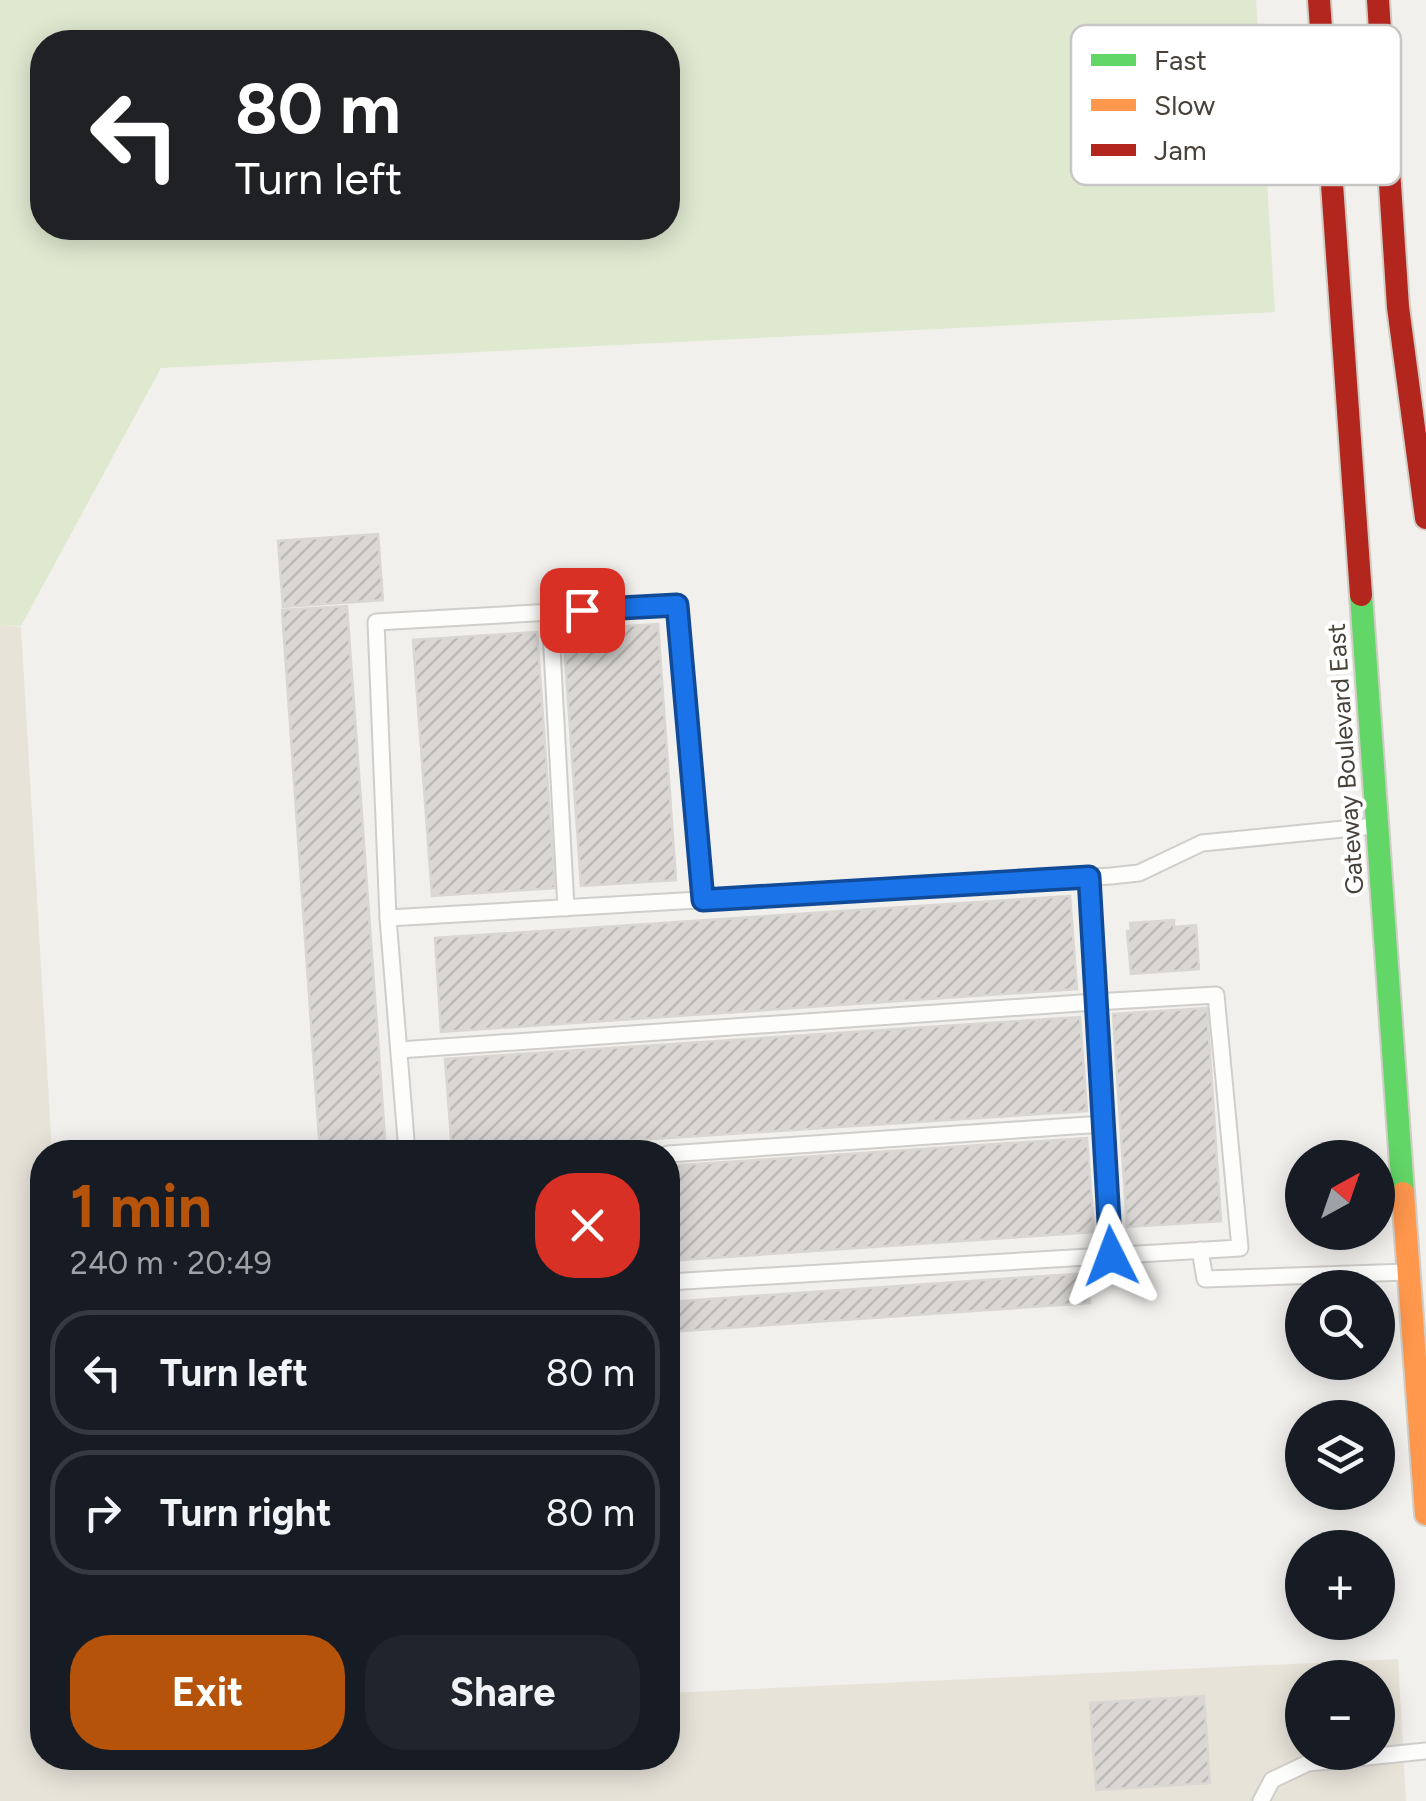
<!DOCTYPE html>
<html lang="en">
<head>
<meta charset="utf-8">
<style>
  body { margin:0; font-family:Figtree,sans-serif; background:#20242c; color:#f1f3f6; height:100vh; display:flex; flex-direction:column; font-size:38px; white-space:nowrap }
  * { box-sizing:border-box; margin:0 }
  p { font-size:32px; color:#9ea1a6 }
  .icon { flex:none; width:55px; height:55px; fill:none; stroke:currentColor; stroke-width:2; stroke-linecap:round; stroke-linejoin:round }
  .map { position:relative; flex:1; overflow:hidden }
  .details { position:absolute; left:30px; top:1140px; width:650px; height:630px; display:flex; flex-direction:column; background:#171b24; border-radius:40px; box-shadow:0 5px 25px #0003 }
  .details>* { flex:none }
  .hud { position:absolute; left:30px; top:30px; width:650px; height:210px; border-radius:40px; box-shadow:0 5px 25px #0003; background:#202124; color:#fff; overflow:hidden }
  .needle { width:65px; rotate:40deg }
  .buttons { position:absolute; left:1285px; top:1140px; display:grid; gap:20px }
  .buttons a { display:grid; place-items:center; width:110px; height:110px; border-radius:50%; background:#171b24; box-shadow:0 5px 25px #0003; font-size:50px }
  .pin { position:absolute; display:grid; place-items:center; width:85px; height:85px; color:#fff; margin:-42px; border-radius:20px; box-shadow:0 5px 15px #0006 }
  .me { position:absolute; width:110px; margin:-55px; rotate:357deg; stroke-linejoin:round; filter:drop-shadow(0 0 8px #0008) }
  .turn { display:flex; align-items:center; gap:35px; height:210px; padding:0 40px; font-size:45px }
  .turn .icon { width:130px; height:130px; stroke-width:2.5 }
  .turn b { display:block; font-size:70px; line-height:85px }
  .round { display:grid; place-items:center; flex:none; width:105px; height:105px; border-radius:40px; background:#20242c }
  .overview { display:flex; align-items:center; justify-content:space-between; height:170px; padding:0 40px }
  h1 { font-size:60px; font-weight:700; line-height:75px; color:#b45309 }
  .cta { display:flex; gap:20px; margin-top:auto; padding:20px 40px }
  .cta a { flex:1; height:115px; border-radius:40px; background:#b45309; color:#fff; font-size:40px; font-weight:700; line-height:115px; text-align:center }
  .cta a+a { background:#20242c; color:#f1f3f6 }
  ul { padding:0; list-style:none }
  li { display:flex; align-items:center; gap:30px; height:125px; margin:0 20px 15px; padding:0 20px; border:5px solid #363941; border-radius:40px }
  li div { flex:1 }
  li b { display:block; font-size:38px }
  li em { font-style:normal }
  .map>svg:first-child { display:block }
</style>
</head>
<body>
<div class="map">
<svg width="1426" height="1801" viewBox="0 0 1426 1801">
  <defs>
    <pattern id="building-hatch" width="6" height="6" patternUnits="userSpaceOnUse" patternTransform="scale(2.5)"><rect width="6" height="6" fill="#dad7d4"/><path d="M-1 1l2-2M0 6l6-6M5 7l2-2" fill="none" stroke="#bcbab7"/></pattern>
  </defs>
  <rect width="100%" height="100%" fill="#f2f0ed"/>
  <path fill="#e7e3d9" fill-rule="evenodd" d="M0,625L21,627L52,1152H42V1758H668V1693L1398,1659L1406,1801H0ZM1302,1678H1378V1752H1302Z"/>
  <path fill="#dfe9d0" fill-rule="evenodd" d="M0,0H1256L1275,312L161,368L21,626L0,625ZM42,42H668V228H42Z"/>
  <g fill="url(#building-hatch)" stroke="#dad7d3" stroke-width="2.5">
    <path d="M378,534L383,600L283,607L278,541Z"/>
    <path d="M347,606L386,1152H320L282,610Z"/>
    <path d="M658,624L676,880L581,886L563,630Z"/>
    <path d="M537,632L555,888L432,896L413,640Z"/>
    <path d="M1070,896L1077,989L441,1032L435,938Z"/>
    <path d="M1174,920V927L1196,925L1199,969L1131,974L1127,931H1131L1130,923Z"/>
    <path d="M1207,1008L1221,1221L1127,1227L1113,1014Z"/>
    <path d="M1080,1017L1087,1111L452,1152L445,1059Z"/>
    <path d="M1087,1138L1094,1232L668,1261V1166Z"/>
    <path d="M1088,1273L1090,1303L668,1332V1302Z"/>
    <path d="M1204,1696L1210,1783L1096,1790L1090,1703Z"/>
  </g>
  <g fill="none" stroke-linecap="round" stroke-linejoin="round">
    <g stroke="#d0ceca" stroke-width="19">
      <g id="lane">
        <path d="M550,612L566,908"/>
        <path d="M388,918L376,622L677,605L703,900"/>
        <path d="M399,1050L1095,1002L1111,1256"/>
        <path d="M407,1152L388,918L1111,876L1139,873L1202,843L1374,826"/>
        <path d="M668,1154L1103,1124"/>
        <path d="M1200,1250L1205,1279L1407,1272"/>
        <path d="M668,1282L1240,1248L1216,995L1095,1002L1089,877"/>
        <path d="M1261,1801L1272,1780L1308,1763L1426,1751"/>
      </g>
    </g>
    <g stroke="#d0cdc4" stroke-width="26">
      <path id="fast" d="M1361,595L1403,1193"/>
    </g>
    <g stroke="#d0cdc4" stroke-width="26">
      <path id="slow" d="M1403,1193L1426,1514"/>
    </g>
    <g stroke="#d0cdc4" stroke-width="26">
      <g id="jam">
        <path d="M1319,0L1361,595"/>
        <path d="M1378,0L1398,307L1426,518"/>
      </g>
    </g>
    <use href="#lane" stroke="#fdfdfc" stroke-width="15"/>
    <use href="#fast" stroke="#63d668" stroke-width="22"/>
    <use href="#slow" stroke="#ff974d" stroke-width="22"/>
    <use href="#jam" stroke="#b3261e" stroke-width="22"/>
  </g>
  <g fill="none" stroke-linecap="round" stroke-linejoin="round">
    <g stroke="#114b97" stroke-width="25">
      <path id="route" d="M582,610L677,605L703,900L1089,877L1111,1256"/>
    </g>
    <use href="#route" stroke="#1a73e8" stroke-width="18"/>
  </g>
  <g text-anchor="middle" stroke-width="8" stroke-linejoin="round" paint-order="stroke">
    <g font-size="25" fill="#474139" stroke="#fff">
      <text transform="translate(1345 759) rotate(-94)" y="9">Gateway Boulevard East</text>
    </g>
  </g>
  <rect x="1071" y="25" width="330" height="160" rx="15" fill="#fff" stroke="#c8c6c4" stroke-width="2.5"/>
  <rect x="1091" y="54" width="45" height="12" fill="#63d668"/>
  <rect x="1091" y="99" width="45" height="12" fill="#ff974d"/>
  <rect x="1091" y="144" width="45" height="12" fill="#b3261e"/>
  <g font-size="28" fill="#474139">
    <text x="1154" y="70">Fast</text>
    <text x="1154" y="115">Slow</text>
    <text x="1154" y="160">Jam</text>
  </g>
</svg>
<div class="buttons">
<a><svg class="needle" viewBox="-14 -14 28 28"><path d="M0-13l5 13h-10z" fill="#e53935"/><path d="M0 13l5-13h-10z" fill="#9ea1a6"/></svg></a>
<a><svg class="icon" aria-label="search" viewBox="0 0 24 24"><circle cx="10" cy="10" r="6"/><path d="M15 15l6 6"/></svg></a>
<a><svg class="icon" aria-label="layers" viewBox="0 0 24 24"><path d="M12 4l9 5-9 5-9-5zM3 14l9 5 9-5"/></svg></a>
<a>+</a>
<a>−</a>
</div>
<div class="pin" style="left:582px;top:610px;background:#d93025"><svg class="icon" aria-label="arrive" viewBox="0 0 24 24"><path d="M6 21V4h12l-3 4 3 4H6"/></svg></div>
<svg class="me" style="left:1111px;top:1256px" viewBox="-20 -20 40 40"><path d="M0-17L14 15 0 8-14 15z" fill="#1a73e8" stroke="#fff" stroke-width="4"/></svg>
<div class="hud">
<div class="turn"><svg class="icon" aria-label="left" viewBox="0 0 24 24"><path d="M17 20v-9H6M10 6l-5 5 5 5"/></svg><div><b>80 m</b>Turn left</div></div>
</div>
<section class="details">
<div class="overview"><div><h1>1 min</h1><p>240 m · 20:49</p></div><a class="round" style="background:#d93025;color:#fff"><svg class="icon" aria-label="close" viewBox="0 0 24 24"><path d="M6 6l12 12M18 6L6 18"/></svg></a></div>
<ul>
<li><svg class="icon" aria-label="left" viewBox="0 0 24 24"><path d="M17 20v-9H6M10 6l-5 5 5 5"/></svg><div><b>Turn left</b></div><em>80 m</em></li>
<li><svg class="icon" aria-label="right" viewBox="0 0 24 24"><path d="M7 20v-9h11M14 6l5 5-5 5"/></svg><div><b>Turn right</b></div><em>80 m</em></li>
</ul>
<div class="cta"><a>Exit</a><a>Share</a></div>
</section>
</div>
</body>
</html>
